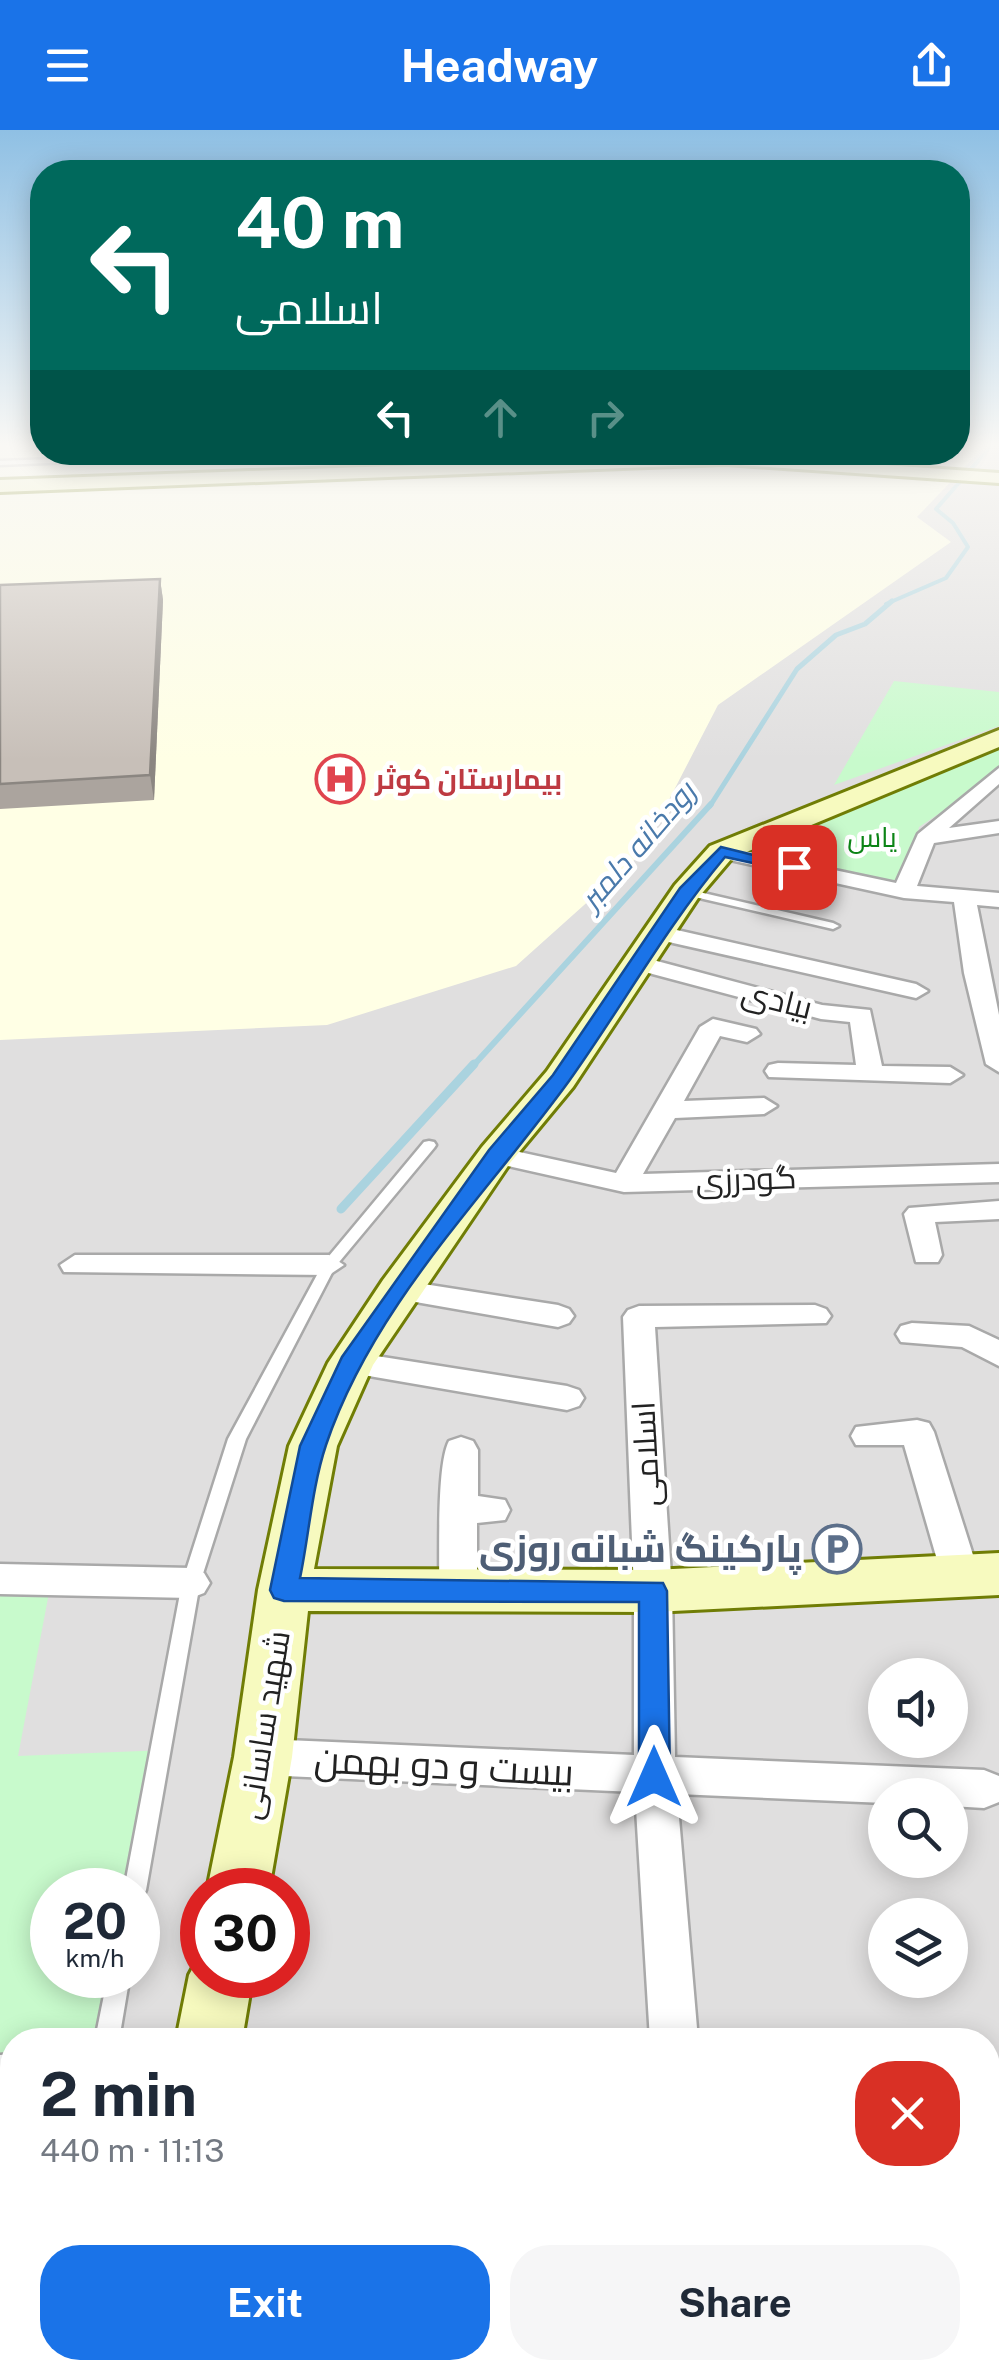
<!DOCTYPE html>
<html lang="en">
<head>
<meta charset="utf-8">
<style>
  body { margin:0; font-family:"Public Sans",Cairo,sans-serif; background:#f6f6f7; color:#1f2937; height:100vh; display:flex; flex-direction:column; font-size:38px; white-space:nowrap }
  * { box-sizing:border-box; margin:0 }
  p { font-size:32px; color:#747a83 }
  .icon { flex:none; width:55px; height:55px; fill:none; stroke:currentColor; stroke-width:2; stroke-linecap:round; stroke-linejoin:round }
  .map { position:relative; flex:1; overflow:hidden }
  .sheet { position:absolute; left:0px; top:1898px; width:1000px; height:352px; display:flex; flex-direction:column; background:#fff; border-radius:40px 40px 0 0; box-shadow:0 5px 25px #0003 }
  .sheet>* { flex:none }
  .hud { position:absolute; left:30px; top:30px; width:940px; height:305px; border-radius:40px; box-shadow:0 5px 25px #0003; background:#00695c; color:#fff; overflow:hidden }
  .controls { position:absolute; left:868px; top:1528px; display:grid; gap:20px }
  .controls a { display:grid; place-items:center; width:100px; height:100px; border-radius:50%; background:#fff; box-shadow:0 5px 25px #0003; font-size:50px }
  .speed { position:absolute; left:30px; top:1738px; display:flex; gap:20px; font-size:50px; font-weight:700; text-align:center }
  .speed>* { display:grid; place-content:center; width:130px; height:130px; border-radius:50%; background:#fff; box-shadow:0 5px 25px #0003; line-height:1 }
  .speed small { font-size:25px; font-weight:400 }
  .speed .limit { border:15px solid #d22; background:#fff; color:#111 }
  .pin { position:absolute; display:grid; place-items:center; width:85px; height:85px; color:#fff; margin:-42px; border-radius:20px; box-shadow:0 5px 15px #0006 }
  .me { position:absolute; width:110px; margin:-55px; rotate:0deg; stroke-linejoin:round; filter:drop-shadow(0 0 8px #0008) }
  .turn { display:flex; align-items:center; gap:35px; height:210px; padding:0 40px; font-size:45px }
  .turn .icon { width:130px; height:130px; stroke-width:2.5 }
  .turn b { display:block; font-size:70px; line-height:85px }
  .lanes { display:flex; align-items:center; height:95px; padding:0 40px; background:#0003; justify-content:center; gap:50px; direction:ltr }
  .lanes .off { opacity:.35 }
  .round { display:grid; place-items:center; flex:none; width:105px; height:105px; border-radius:40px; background:#f6f6f7 }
  .overview { display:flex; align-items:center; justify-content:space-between; height:170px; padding:0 40px }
  h1 { font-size:60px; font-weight:700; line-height:75px }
  .action { display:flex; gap:20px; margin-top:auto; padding:20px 40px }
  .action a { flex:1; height:115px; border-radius:40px; background:#1a73e8; color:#fff; font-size:40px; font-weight:700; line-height:115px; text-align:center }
  .action a+a { background:#f6f6f7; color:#1f2937 }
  header { display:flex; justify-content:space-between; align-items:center; height:130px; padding:0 40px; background:#1a73e8; color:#fff; font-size:45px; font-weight:700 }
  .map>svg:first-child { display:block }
</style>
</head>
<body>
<header><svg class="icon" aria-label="menu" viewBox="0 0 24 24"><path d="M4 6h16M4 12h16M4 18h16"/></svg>Headway<svg class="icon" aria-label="share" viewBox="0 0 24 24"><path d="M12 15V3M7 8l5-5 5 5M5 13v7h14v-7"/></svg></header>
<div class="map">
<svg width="999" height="2249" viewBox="0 0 999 2249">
  <rect width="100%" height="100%" fill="#f2efe9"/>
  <path fill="#e0dfdf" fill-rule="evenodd" d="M0,315H42V322H958V315H999V2249H0ZM885,1545H950V1610H885ZM885,1665H950V1730H885ZM52,1760H138V1845H52ZM202,1760H288V1845H202ZM885,1785H950V1850H885ZM12,1910H988V2238H12Z"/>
  <path fill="#ffffe5" d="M0,315H42V322H958V315H986L917,387L951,412L718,575L641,724L516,836L327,895L0,910Z"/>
  <g fill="#c8facc">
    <path d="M894,551L999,562V596L834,655Z"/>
    <path d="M999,615V644L919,697L904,761L721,722Z"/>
    <path d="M52,1447L18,1626L166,1620L138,1767V1760H52V1845H122L110,1910H12V1934L0,1935V1449Z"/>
  </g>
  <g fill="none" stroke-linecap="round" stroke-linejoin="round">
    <path stroke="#aad3df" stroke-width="4" d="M886,474L946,448L968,417L953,393L936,379L992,315"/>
    <path stroke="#aad3df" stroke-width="5" d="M710,676L797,539L836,505L865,494L892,471"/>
    <path stroke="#aad3df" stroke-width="6" d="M472,937L711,674"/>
    <path stroke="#aad3df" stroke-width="9" d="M341,1079L474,934"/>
    <g stroke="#a9a9a9" stroke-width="5">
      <g id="lane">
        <path d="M161,322H167L165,328L0,335V331L160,325Z"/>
        <path d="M385,322H391V333L386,332Z"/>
        <path d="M686,759L833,793L839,796L833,799L682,764V760Z"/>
        <path d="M429,1011L434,1012L436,1015L434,1018L335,1137L246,1309L200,1453L146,1760L143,1767L138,1769V1760H124L182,1453L228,1309L324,1132L424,1012Z"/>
        <path d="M108,1845H130L119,1910H95Z"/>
        <path d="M29,2238H56L55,2249H27Z"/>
      </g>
    </g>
    <g stroke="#a9a9a9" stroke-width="5">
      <g id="street">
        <path d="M999,638V654L949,698L999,691V703L934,713L917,756L999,763V777L977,775L999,885V942L986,934L964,843L954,772L904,768L721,728L710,722L721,716L896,753L918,704Z"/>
        <path d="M659,796L916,854L928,861L916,868L651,808L648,803Z"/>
        <path d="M638,826L822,875L870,880L882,936L950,937L963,945L950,953L769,947L765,941L769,935L778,933L856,935L850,892L821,889L630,838L626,833Z"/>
        <path d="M713,889L756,899L760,904L747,912L720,906L684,971L764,968L777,976L764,984L675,988L643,1044L999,1034V1052L624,1062L486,1031L482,1025L496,1017L616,1043L700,897Z"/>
        <path d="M999,1071V1089L935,1092L942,1125L938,1132H916L904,1084L909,1078Z"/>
        <path d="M75,1125H329L344,1135L329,1145L64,1142L60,1135Z"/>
        <path d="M398,1150L558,1175L569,1179L574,1186L569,1193L558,1197L387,1167L383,1160L387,1153Z"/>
        <path d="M815,1175L826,1179L831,1186L826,1193L655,1197L672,1461L675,1627L984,1640L999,1646V1672L984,1678L950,1676V1665H885V1673L677,1664L698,1910H650L635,1662L263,1645L248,1640L242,1627L248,1614L263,1609L634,1625V1461L623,1187L628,1180L639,1176Z"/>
        <path d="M912,1193L969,1196L999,1210V1236L962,1217L901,1212L896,1204L901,1196Z"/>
        <path d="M351,1222L567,1256L579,1260L584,1268L579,1276L567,1280L340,1241L335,1233L340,1225Z"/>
        <path d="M917,1290L929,1293L934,1302L980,1447L974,1457L961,1462L948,1457L942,1447L904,1315H856L851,1306L856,1297Z"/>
        <path d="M461,1307L473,1311L478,1320V1366L505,1370L510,1380L505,1390L477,1393V1461L471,1472L458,1476L445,1472L439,1461C440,1429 436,1335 449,1311Z"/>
        <path d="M0,1434L191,1438L204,1443L210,1453L204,1463L191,1468L0,1464Z"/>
        <path d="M12,1924V1972L0,1973V1925Z"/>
        <rect x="988" y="2035" width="11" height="50"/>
      </g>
    </g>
    <g stroke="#707d05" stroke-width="6">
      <g id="secondary">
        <path d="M725,324L999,343V353L725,334L0,362V350Z"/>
        <path d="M999,600V617L732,728L698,768L573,957L510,1033L373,1235L337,1316L314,1439L653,1440L999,1423V1465L653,1482L308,1481L292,1627L269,1760H207L234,1627L258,1460L289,1316L328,1233L383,1150L482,1017L547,941L675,755L710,716Z"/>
        <path d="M202,1821V1845H253L242,1910H176L189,1845Z"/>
        <path d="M121,2238H199L197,2249H119Z"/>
      </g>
    </g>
    <use href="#lane" fill="#fff" fill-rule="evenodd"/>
    <use href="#street" fill="#fff" fill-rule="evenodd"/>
    <use href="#secondary" fill="#f7fabf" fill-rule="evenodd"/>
  </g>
  <path fill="#aba49e" d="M160,449L163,470L154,670L0,679V455Z"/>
  <path fill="#8b8681" d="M160,449L163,470L154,670L150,645Z"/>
  <path fill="#c7bfb8" stroke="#8b8681" stroke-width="2.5" d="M160,449L150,645L0,654V455Z"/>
  <linearGradient id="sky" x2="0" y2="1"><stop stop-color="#8fc0e4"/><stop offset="0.5" stop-color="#f9f8f5"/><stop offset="1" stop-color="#f9f8f5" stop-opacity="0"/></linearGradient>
  <rect width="999" height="630" fill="url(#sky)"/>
  <path fill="#1a73e8" stroke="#114b97" stroke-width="2.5" d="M721,717L802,737L794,742L725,727C666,797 622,877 569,951C485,1067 373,1175 326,1315C312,1357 309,1405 300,1448L663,1453L667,1461L670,1647L666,1657L654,1661L643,1657L639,1647V1472L284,1471L274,1468L270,1460L300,1316L342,1227L489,1020L553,945L680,758Z"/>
  <defs>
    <g id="hospital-ring" transform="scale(2.5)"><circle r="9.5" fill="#fff" stroke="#e0444e" stroke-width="1.5"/><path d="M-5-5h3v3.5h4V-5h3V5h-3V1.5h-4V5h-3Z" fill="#e0444e"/></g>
    <g id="parking-ring" transform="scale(2.5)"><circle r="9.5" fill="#fff" stroke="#5c6f8a" stroke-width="1.5"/><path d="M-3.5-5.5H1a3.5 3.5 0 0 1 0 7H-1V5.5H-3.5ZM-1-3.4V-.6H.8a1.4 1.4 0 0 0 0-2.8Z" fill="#5c6f8a"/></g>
  </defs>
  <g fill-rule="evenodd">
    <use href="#hospital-ring" x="340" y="649"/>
    <use href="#parking-ring" x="837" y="1419"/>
  </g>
  <g text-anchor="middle" stroke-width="9" stroke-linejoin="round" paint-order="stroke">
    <g font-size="28" font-weight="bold" fill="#be3a42" stroke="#fff" text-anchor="start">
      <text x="375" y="659">بیمارستان کوثر</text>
    </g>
    <g font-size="28" fill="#0c8416" stroke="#fff">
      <text x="872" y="717">یاس</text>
    </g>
    <g font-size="30" font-style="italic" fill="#4a7aab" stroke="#fff">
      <text transform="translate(638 716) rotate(-49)" y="10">رودخانه دلمبر</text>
    </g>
    <g font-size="32" fill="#222" stroke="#fff">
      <text transform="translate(777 870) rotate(14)" y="11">بیادی</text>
      <text transform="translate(746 1049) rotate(-2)" y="11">گودرزی</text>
      <text transform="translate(646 1324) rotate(-93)" y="11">اسلامی</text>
      <text transform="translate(264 1595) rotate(-81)" y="11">شهید ساسانی</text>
    </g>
    <g font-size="38" font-weight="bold" fill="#4e5e75" stroke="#fff" text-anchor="end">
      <text x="802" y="1432">پارکینگ شبانه روزی</text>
    </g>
    <g font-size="38" fill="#222" stroke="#fff">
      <text transform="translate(444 1636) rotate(3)" y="13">بیست و دو بهمن</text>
    </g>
  </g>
</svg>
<div class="controls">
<a><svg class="icon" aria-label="sound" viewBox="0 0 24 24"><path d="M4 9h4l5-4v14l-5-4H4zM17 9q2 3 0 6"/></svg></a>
<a><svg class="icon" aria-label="search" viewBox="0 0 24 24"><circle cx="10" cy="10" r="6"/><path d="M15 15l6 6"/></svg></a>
<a><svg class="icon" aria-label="layers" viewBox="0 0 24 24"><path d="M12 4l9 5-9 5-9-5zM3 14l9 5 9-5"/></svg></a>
</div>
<div class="speed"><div>20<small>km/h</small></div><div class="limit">30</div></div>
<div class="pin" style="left:794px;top:737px;background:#d93025"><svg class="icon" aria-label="arrive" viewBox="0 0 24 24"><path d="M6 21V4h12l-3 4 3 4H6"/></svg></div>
<svg class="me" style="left:654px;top:1647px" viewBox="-20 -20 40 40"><path d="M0-17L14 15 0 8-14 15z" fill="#1a73e8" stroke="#fff" stroke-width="4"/></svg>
<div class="hud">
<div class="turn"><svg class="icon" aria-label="left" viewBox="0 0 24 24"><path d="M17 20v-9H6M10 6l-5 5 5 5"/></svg><div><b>40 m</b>اسلامی</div></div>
<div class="lanes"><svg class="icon" aria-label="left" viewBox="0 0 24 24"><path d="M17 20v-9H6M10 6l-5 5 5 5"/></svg><svg class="icon off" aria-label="ahead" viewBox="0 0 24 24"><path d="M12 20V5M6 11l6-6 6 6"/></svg><svg class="icon off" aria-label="right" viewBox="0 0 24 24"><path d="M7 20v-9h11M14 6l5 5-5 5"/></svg></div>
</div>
<section class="sheet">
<div class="overview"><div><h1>2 min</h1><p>440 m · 11:13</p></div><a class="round" style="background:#d93025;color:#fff"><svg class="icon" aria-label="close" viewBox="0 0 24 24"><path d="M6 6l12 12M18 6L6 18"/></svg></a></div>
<div class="action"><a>Exit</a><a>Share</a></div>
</section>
</div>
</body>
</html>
